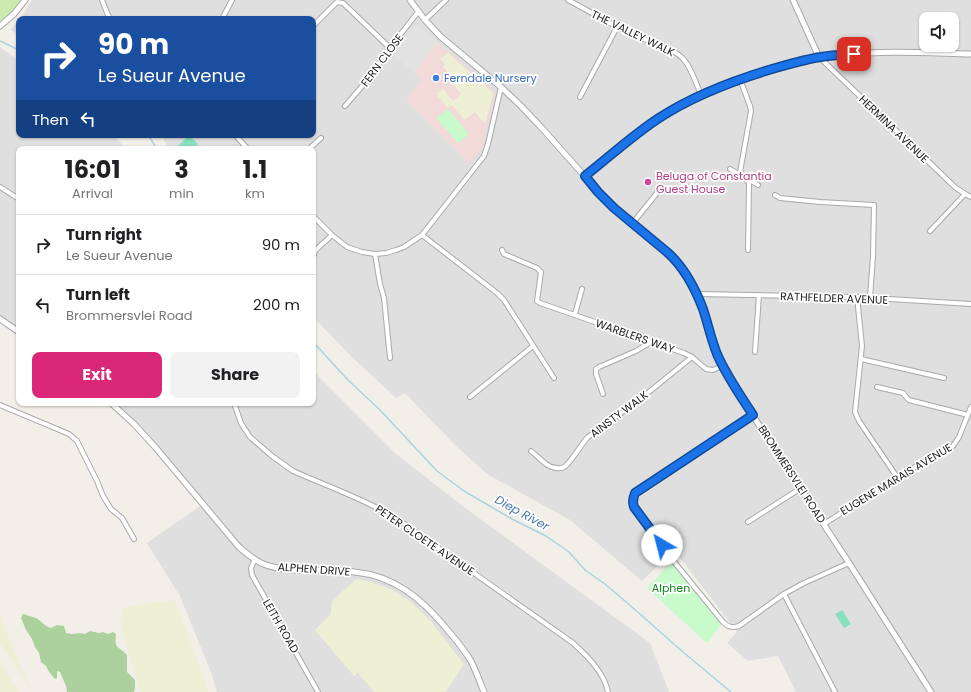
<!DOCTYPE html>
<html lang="en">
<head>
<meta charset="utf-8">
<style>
  body { margin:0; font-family:Poppins,sans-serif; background:#f2f2f2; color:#202124; height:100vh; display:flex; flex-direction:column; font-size:15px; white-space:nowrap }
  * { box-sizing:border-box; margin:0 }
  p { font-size:13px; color:#757577 }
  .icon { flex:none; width:22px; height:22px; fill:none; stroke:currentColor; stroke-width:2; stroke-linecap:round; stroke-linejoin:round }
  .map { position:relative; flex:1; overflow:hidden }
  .panel { position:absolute; left:16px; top:146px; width:300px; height:260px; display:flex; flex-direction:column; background:#fff; border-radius:8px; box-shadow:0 1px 3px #0004 }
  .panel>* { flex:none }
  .guide { position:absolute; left:16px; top:16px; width:300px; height:122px; border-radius:8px; box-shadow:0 1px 3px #0004; background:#1a4fa0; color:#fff; overflow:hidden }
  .tools { position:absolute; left:919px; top:12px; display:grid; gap:8px }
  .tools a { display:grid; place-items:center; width:40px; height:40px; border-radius:8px; background:#fff; box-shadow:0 1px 3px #0004; font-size:20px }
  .pin { position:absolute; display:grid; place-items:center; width:34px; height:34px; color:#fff; margin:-17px; border-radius:8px; box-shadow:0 2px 6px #0006 }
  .me { position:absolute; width:44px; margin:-22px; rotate:323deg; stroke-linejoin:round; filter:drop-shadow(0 0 3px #0008) }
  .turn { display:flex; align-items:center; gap:14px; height:84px; padding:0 16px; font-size:18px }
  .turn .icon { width:52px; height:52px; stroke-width:2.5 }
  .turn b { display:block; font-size:28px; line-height:34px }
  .then { display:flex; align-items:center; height:38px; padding:0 16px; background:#0003; gap:8px; font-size:15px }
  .eta { display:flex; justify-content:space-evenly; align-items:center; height:68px; text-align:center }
  .eta b { font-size:24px; font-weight:700; line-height:28px }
  .cta { display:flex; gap:8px; margin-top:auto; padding:8px 16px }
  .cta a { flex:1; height:46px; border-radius:8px; background:#db2777; color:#fff; font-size:16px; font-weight:700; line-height:46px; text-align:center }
  .cta a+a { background:#f2f2f2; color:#202124 }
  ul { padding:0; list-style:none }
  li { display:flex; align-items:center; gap:12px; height:60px; padding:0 16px; border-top:1px solid #e0e0e0 }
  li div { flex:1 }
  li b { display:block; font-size:15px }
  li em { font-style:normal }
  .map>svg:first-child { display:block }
</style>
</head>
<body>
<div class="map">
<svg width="971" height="692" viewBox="0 0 971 692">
  <rect width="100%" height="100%" fill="#f2efe9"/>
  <g fill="#e0dfdf" fill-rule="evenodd">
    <path d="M32,0H971V692H796L778,656L748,661L727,643L737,632L674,550L642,581L570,520L487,474L455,445L405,393L396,398L353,358L313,317V149H168L162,135H313V19H19V35L10,30L23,15ZM926,19H952V45H926Z"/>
    <path d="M0,47L19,61V135H112L127,149H19V332L0,319Z"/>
    <path d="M313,369L319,377L396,454L464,507L650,643L669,692H217L212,675L180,596L147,543L203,504L156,448L111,403H313Z"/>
  </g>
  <path fill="#f2dad9" d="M414,26H418L495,92L482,148L469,163L406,100L422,80L391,53Z"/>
  <g fill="#eef0d5">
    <path d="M448,53L493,93L485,124L475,112L464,120L452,105L448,108L436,94L443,89L453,101L461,94L449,80L452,77L443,67L445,64L440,59Z"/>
    <path d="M356,579L370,582L391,589L411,602L429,619L464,664L446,692H374L358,673L354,676L315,630L331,614L332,601Z"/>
    <path d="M175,600L205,681L209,692H140L120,623L124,607Z"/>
    <path d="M0,617L32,692L0,643Z"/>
    <path d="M0,660L7,673L19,692H0Z"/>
  </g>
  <path fill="#cdebb0" d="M0,0H25L0,26Z"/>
  <path fill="#add19e" d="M23,614C26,615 33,617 36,618C42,621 44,626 51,628L57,625L64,626L66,633L72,634L80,633L85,634L90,631L99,633L103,632L108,634L113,632L116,634C114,650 119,646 127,655V672L135,680V688L134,692H67L66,686L60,672L57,671V678L55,679L49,672L46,666L41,662L39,653L35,647L32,639L26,630L21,618Z"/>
  <g fill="#c8facc">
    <path d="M448,109L469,134L458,143L436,118Z"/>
    <path d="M671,562L721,625L707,643L647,588Z"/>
  </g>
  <g fill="#88e0be">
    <path d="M189,135L198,144L193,149H175Z"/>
    <path d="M842,610L851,624L844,628L835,614Z"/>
  </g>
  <path fill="#e2e2e2" d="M414,26H418L437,42L414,73L391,53Z"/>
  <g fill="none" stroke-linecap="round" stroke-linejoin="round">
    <g stroke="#aad3df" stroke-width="1.5">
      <path d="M0,41L19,50"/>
      <path d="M147,135L150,138L157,149"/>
      <path d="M313,342L348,380L380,410L437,471L464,491L512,519L546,536L569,552L585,570L605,584L632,607L683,652L731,692"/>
    </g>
    <g stroke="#a9a9a9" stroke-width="6">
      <g id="minor">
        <path d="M102,0L108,15L110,19"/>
        <path d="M568,0C589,11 609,23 631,34C646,41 675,47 685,61C692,70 696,84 701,94"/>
        <path d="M222,19L232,0"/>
        <path d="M425,20L446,0"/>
        <path d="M313,26L337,2L343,3L390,48"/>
        <path d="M819,57L956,188L967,195L971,197"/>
        <path d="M740,79L750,106L751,111L740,172L749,183L748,250"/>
        <path d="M580,97L617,27"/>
        <path d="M345,106L364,84L374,72L382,58L418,12"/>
        <path d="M235,135L248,149"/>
        <path d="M309,149L321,138"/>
        <path d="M730,169L742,176"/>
        <path d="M748,179L758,185"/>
        <path d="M0,187L19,199"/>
        <path d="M775,195L780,198L820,202L874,205L873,256L870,298"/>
        <path d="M313,216L332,235L347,247L362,252L375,254L386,253L396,250L404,247L422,235L484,156L488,144L501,87"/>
        <path d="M632,224L657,193"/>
        <path d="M930,231L965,194"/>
        <path d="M422,235L497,293L504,300L554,378"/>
        <path d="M502,250L504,254L537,268L541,272L537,301L540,303L684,353L692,357L706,369L713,370L722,366"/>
        <path d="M375,254L380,284L384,298L390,358"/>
        <path d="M313,258L315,251L318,248L332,235"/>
        <path d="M697,294L857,297L971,304"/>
        <path d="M857,297L862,346L855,412L859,421L897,477"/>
        <path d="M575,314L582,289"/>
        <path d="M755,352L759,295"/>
        <path d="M861,359L944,378"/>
        <path d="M877,387L903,393C905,395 906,398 909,400L968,415"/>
        <path d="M603,394L596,374V369L599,367L636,351L651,342"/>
        <path d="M470,397L533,346"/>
        <path d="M234,403L241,423L250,437L272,456L293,471C329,487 367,500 400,521L573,643C587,656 604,672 608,692"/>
        <path d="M0,405L69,434L77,441L97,481L103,496L111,509L122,518L134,539"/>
        <path d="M753,415L640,490C634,495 632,499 633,507L671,558L723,622C728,627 732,628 739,626L784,594L804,583L849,563"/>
        <path d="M531,451C536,455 541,460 546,464C550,467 559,470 564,467C570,464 582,443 588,437L639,400L692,357"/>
        <path d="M748,522L801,488"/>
        <path d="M824,524L897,477L953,446L959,437L971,407"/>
        <path d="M255,559L251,568L252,575L318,692"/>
        <path d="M784,594L835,692"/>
      </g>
    </g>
    <g stroke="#a9a9a9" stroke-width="7">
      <g id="tertiary">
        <path d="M410,0L425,20L441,37L501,87L521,106L540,126L605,199L632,224L667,252L675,259L680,266L689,278L697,294L703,309L716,352L722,366L740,396L849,563L931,692"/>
        <path d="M793,0L819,57"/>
        <path d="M0,26L14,14L25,0"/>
        <path d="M585,176C615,151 645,126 679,106C710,88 744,77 778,67C792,64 806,59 819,57C827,55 836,55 844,55C886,50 929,53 971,54"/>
        <path d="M0,319L19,332"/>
        <path d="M111,403L134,424L156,448L239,547C246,553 253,559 261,563C288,575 326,568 355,572C394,576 421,598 445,627C453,636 461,646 468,656C475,667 479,680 484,692"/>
      </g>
    </g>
    <use href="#minor" stroke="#fff" stroke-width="4"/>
    <use href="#tertiary" stroke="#fff" stroke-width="5"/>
  </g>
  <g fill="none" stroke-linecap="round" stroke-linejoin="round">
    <g stroke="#114b97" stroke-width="10">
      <path id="route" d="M662,545L634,507C632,502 633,498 635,493L753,415C740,395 726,375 717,354C711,339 708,324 703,309C695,288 684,267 667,252L614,208L598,192L585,176C609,157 633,135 659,118C696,94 737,79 779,67C793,63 807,59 821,57C832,55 843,55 854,54"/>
    </g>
    <use href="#route" stroke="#1a73e8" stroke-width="7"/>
  </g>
  <circle fill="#3f7fe0" stroke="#fff" stroke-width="1.5" cx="436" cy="78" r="4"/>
  <circle fill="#d1479c" stroke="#fff" stroke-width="1.5" cx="648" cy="182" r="4"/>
  <g text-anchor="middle" stroke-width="3.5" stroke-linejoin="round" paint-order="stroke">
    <g font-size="11" fill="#222" stroke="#fff">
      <text transform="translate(633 33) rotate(26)" y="4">THE VALLEY WALK</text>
      <text transform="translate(382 60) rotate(-53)" y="4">FERN CLOSE</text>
      <text transform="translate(894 129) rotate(44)" y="4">HERMINA AVENUE</text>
      <text transform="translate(834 298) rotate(2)" y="4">RATHFELDER AVENUE</text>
      <text transform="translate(635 336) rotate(19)" y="4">WARBLERS WAY</text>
      <text transform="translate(619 414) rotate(-37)" y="4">AINSTY WALK</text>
      <text transform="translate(792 474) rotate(57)" y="4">BROMMERSVLEI ROAD</text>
      <text transform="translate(896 479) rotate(-31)" y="4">EUGENE MARAIS AVENUE</text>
      <text transform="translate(425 540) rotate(34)" y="4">PETER CLOETE AVENUE</text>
      <text transform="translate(314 569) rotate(4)" y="4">ALPHEN DRIVE</text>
      <text transform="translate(281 626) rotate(60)" y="4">LEITH ROAD</text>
    </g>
    <g font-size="11" fill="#366cbe" stroke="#fff" text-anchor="start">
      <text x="444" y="82">Ferndale Nursery</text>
    </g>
    <g font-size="11" fill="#b23c85" stroke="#fff" text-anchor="start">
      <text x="656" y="180">Beluga of Constantia<tspan x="656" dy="13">Guest House</tspan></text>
    </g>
    <g font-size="11" fill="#0c8416" stroke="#fff">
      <text x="671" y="592">Alphen</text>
    </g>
    <g font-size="12" font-style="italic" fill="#4a7aab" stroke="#fff">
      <text transform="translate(522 513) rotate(29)" y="4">Diep River</text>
    </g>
  </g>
</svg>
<div class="tools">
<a><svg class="icon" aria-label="sound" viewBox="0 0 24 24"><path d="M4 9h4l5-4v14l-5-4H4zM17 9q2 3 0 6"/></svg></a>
</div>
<div class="pin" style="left:854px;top:54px;background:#d93025"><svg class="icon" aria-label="arrive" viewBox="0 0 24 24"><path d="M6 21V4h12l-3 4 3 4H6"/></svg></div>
<svg class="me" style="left:662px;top:545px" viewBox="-20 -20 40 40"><circle r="19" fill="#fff"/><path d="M0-13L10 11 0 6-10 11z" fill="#1a73e8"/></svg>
<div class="guide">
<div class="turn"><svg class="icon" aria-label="right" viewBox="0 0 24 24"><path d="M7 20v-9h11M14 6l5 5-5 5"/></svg><div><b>90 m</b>Le Sueur Avenue</div></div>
<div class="then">Then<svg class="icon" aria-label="left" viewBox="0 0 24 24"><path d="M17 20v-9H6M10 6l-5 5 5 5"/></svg></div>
</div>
<section class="panel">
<div class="eta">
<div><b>16:01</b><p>Arrival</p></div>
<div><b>3</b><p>min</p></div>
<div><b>1.1</b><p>km</p></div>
</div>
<ul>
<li><svg class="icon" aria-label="right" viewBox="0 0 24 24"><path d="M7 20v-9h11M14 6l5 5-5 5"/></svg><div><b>Turn right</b><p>Le Sueur Avenue</p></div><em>90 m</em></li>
<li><svg class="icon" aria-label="left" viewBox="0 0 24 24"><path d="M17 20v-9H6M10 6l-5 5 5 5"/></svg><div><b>Turn left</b><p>Brommersvlei Road</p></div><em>200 m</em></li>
</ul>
<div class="cta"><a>Exit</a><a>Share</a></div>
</section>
</div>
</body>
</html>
